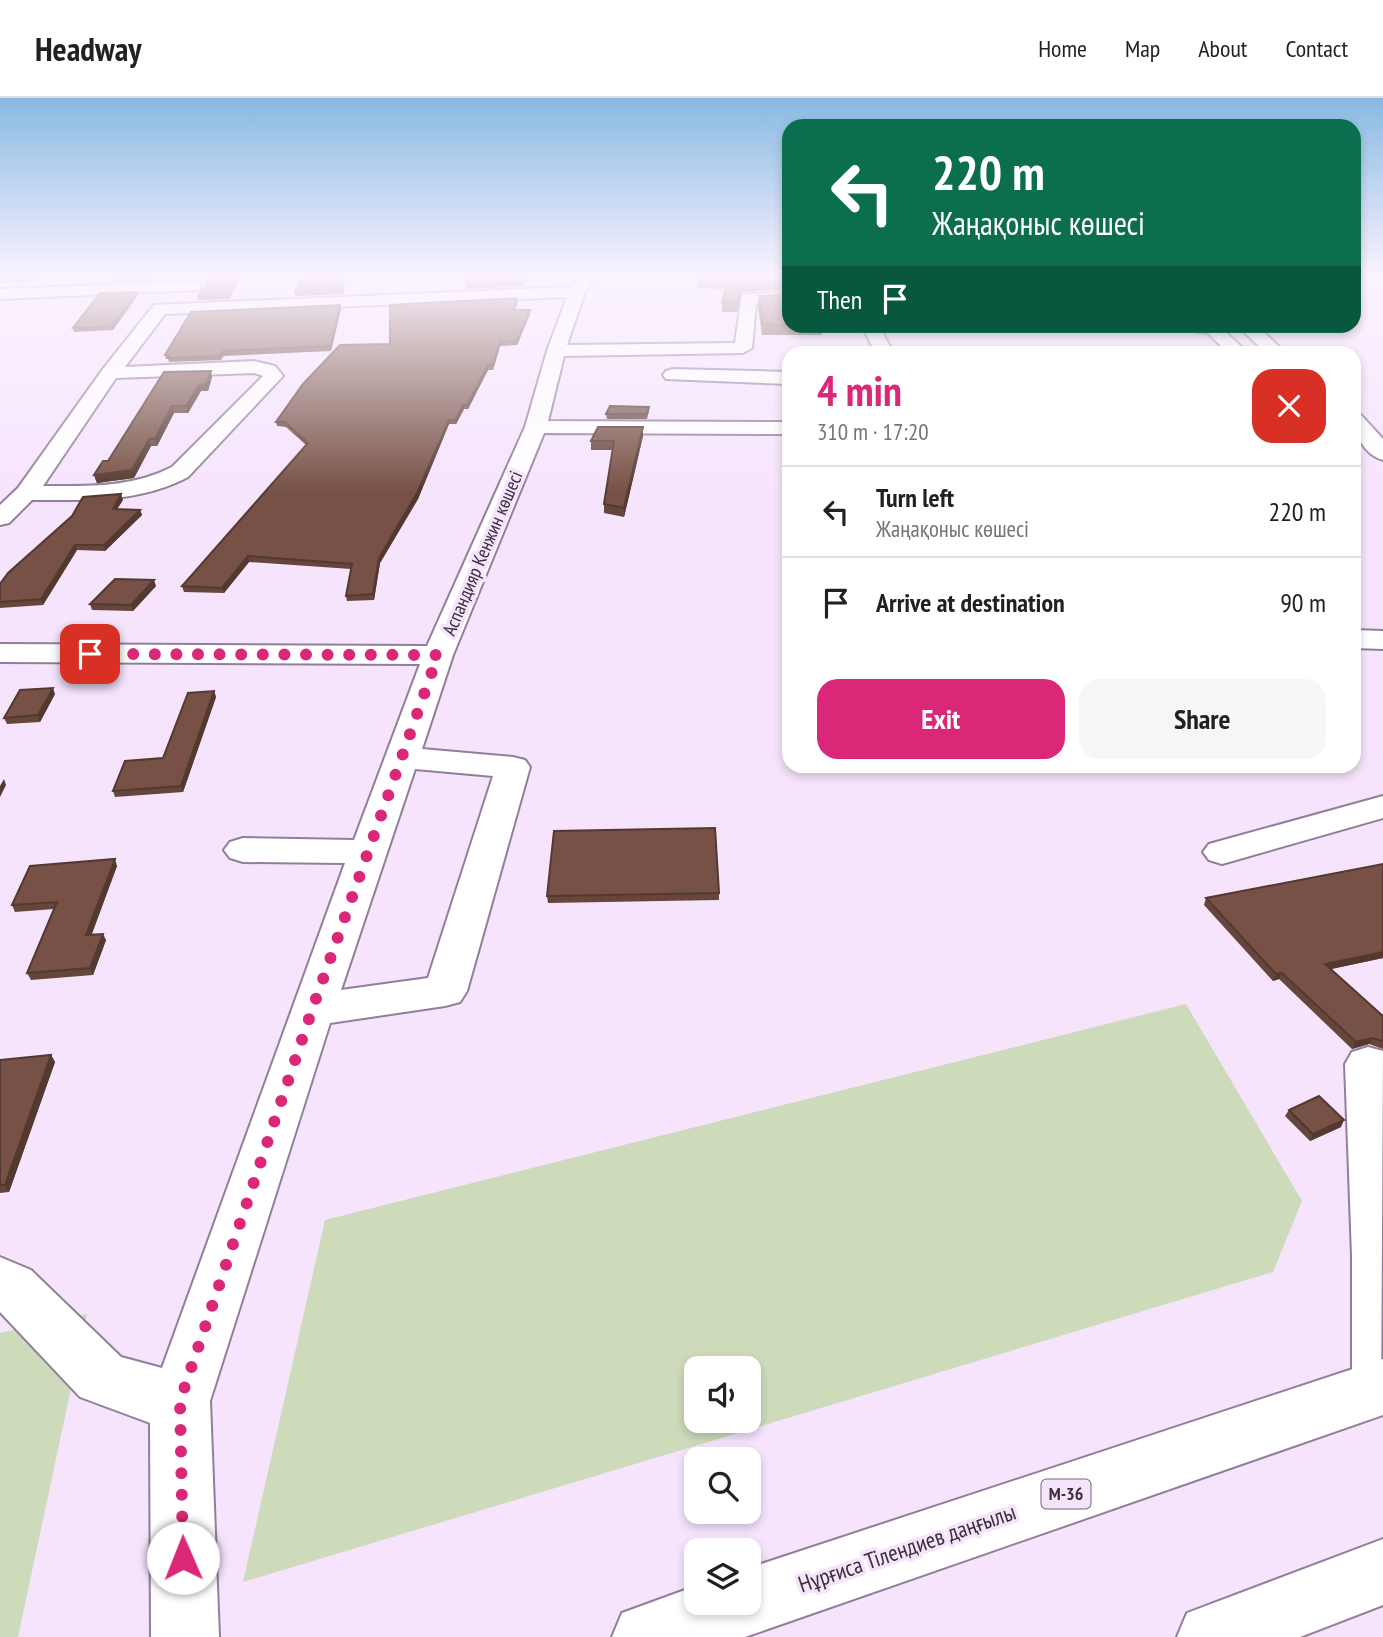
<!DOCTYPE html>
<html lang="en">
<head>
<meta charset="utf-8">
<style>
  body { margin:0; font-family:"PT Sans Narrow",sans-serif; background:#f6f6f6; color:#202124; height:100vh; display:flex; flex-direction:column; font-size:26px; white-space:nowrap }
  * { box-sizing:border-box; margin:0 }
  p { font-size:23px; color:#757577 }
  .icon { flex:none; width:38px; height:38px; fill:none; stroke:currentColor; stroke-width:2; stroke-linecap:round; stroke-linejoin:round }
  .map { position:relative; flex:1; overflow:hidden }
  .details { position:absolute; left:782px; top:248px; width:579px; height:427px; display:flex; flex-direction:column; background:#fff; border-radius:21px; box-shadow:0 4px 10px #0003 }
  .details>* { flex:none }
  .banner { position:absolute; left:782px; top:21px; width:579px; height:214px; border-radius:21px; box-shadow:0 4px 10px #0003; background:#0b6e4f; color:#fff; overflow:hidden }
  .fabs { position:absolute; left:684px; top:1258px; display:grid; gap:14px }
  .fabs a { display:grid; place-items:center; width:77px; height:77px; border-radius:14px; background:#fff; box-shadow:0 4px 10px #0003; font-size:35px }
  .pin { position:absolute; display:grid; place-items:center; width:60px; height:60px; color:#fff; margin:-30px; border-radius:14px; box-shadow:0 4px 10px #0006 }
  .me { position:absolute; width:77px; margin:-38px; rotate:359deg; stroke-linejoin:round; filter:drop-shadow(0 0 5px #0008) }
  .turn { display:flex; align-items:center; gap:24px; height:147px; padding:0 35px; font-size:32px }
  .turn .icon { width:91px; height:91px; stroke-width:2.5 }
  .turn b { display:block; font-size:49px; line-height:60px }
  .then { display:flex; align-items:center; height:66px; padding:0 35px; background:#0003; gap:14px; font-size:26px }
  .round { display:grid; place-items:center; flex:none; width:74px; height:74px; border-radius:21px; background:#f6f6f6 }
  .summary { display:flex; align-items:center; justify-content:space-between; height:119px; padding:0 35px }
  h1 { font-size:42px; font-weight:700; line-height:52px; color:#db2777 }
  .primary-button { display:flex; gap:14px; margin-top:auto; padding:14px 35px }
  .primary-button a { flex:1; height:80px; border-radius:21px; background:#db2777; color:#fff; font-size:28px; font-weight:700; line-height:80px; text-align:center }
  .primary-button a+a { background:#f6f6f6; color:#202124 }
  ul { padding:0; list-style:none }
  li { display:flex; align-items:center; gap:21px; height:91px; padding:0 35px; border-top:2px solid #e0e0e0 }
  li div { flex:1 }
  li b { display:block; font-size:26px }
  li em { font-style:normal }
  header { display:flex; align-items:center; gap:42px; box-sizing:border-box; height:98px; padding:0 35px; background:#fff; border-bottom:2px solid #e0e0e0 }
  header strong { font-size:33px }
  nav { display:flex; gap:38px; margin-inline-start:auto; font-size:24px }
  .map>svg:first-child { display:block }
</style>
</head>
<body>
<header>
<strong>Headway</strong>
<nav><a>Home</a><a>Map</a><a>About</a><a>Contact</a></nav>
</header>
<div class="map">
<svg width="1383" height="1539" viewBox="0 0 1383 1539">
  <rect width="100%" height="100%" fill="#f6e4fd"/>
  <g fill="#cddbbb" fill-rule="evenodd">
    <path d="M1186,906L1302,1103L1273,1174L243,1484L325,1122ZM696,1270H749V1323H696Z"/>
    <path d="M87,1216L18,1539H0V1235Z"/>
  </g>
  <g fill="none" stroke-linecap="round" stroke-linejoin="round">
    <g stroke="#937e9a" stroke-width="4">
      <g id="minor">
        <path d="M580,179H596L585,194L567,247L735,245L742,197L789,194V204L756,205L752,250L743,255L564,258L548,323L789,324V336L544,335L453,557L422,651L513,659L525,662L530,669L467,893L460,904L445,908L330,925L210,1303L219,1539H151L150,1325L80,1299L0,1214V1159L31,1172L121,1259L162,1270L345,765L243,764L230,760L224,752L230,744L243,740L354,742L420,566L0,564V546L427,548L525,329L547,253L567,199L165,216L125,269L254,263L275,268L283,278L188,379C139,405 86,402 32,402L9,425L0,427V407L18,390L103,271L154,207L572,189ZM254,275L263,278L172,369C131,390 88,388 43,388L116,280ZM415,671L493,678L428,880L341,892Z"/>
        <path d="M194,184L200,186V192L0,201V191Z"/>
        <path d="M862,228H879L894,256H876Z"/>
        <path d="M1184,228H1219L1249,256H1229L1208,235L1187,232Z"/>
        <path d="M1238,228H1257L1287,256H1267Z"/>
        <path d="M673,271L789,274V286L666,281L663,277L666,273Z"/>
        <path d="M1354,315L1361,317L1383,341V362C1362,356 1354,334 1354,315Z"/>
        <path d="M1354,532L1383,533V551L1354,550Z"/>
        <path d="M1383,698V720L1222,766L1209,762L1203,754L1209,746Z"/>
        <path d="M1368,949L1383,953L1381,1317L1360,1309L1352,1289V1158L1345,966L1352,954Z"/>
      </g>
    </g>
    <g stroke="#937e9a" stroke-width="4">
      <g id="major">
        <path d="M1383,1261V1317L745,1539H612L622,1515L696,1488V1505H749V1470Z"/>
        <path d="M1383,1441V1507L1300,1539H1177L1187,1515Z"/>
      </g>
    </g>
    <use href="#minor" fill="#fff" fill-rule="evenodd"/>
    <use href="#major" fill="#fff" fill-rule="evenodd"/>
  </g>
  <g fill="#66463b">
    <path d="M0,179H40L34,184L0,185Z"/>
    <path d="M151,179L148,183L112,184L111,181Z"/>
    <path d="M241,179L229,201L199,202L198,199Z"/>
    <path d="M346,179L343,196L295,198V194Z"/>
    <path d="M466,179H526L523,188L467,191Z"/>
    <path d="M789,179V194V191L742,194L737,214H722V204L725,191L698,190V181Z"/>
    <path d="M789,196V228H822V237H762L758,208L759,198Z"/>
    <path d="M138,197L113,232L74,234L73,230Z"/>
    <path d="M517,200L518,204L515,212L530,216L517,247L500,248L493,272H488L468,311H464L456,326H449L418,401L380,465L374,502L347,503L346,498L351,471L249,464L224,495L184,494L182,488L306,347L286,329L277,328L276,324L390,246Z"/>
    <path d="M340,207L341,211L331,253L224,258L221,262L169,264L168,261H166L165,257Z"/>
    <path d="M164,274L212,279L208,293H201L188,315H174L157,348H151L134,380L97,385L94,377L108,363Z"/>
    <path d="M649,313L647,321H607L606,316Z"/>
    <path d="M643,338L624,419L604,415V406L613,352H591V343Z"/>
    <path d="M123,402L117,411L140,412L142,417L105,453L77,452L43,507L0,510V486Z"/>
    <path d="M156,488L133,513L92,512L90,506Z"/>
    <path d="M214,593L216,599L183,694L115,699L113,693L163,660Z"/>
    <path d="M55,596L40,624L7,626L4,620Z"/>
    <path d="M1383,766V860L1331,871L1383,918V951L1369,946L1352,951L1279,881L1273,883L1204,807L1206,800Z"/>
    <path d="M117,768L91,837L106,842L93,877L31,882L27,875L54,811L15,814L12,807Z"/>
    <path d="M719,795V802L548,805L547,798Z"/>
    <path d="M51,957L55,964L9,1094L0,1095V962Z"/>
    <path d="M1289,1012L1341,1029L1310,1043L1285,1018Z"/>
  </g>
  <g fill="#533930">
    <path d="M238,179H241L229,201L228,197Z"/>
    <path d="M789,182V191L742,194L737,214V204L742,185Z"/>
    <path d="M137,194L138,197L113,232L112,228Z"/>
    <path d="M340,207L341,211L331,253V248Z"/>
    <path d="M530,212V216L517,247V243Z"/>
    <path d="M500,243V248L493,272V267Z"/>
    <path d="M488,267V272L468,311L467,307Z"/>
    <path d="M211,273L212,279L208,293H201L188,315L186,308L199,287Z"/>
    <path d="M463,307L464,311L456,326V322Z"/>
    <path d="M172,308L174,315L157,348L155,341Z"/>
    <path d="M449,322V326L418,401L380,465L374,502L373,496L379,460Z"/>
    <path d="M643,329V338L624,419V410Z"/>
    <path d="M149,341L151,348L134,380L97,385L94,377Z"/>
    <path d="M121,396L123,402L114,416L113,411Z"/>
    <path d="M140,412L142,417L105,453L104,447Z"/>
    <path d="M75,447L77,452L43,507L41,501Z"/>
    <path d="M248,458L249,464L224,495L222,490Z"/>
    <path d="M154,482L156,488L133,513L131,507Z"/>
    <path d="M53,590L55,596L40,624L38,617Z"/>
    <path d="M214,593L216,599L183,694L181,688Z"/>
    <path d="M4,681L6,687L0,699V688Z"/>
    <path d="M115,761L117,768L89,844L86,837Z"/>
    <path d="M103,836L106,842L93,877L90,870Z"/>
    <path d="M1383,854V860L1322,873L1325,866Z"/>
    <path d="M1282,875L1279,881L1273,883L1276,876Z"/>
    <path d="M1372,940L1369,946L1352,951L1356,944Z"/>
    <path d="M51,957L55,964L9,1094L5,1087Z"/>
    <path d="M1344,1022L1341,1029L1310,1043L1313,1036Z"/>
  </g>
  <g fill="#775145" stroke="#533930" stroke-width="2">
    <path d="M0,179H35L33,180L0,182Z"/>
    <path d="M112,179H147L111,181Z"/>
    <path d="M211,179H238L228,197L198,199Z"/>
    <path d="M302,179H344L342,192L295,194Z"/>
    <path d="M466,179H525L523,185L467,187Z"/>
    <path d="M699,179H789V182L742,185L737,204H722L728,181H698Z"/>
    <path d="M137,194L112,228L73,230L100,195Z"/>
    <path d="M789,196V227L763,226L759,198Z"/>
    <path d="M517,200L513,212H530L517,243H500L493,267H488L467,307H463L456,322H449L417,395L379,460L373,496L346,498L352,466L248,458L222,490L182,488L308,345L285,324H276L303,286L340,247L390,246V207Z"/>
    <path d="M340,207L331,248L223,253L220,258L168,260L169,257H165L191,214Z"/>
    <path d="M211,273L206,286L199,287L186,308H172L155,341H149L132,372L94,377L103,363H108L164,274Z"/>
    <path d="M610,308L649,309L647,316H606Z"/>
    <path d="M598,329H643L624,410L604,406L614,343H591Z"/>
    <path d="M121,396L113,411L140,412L104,447H75L41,501L0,504V486L8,475L72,418L83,399Z"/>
    <path d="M115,481L154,482L131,507L90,506Z"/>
    <path d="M53,590L38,617L4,620L20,592Z"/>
    <path d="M214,593L181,688L113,693L125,663L163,660L188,595Z"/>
    <path d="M715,730L719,795L547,798L554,733Z"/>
    <path d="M115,761L86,837L103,836L90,870L27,875L57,804L12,807L30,768Z"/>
    <path d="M1383,766V854L1325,866L1383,918V943L1372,940L1356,944L1282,875L1276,876L1206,800Z"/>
    <path d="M51,957L5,1087H0V962Z"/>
    <path d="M1319,998L1344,1022L1313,1036L1289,1012Z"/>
  </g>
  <linearGradient id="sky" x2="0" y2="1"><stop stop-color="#88b9e2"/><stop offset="0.45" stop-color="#fbf3fe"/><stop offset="1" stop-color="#fbf3fe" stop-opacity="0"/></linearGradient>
  <rect width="1383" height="394" fill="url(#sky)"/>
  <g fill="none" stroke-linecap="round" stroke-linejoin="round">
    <path stroke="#db2777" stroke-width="12" stroke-dasharray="0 21.6" d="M90,556L438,557L312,912L180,1303L183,1460"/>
  </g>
  <g text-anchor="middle" stroke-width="7" stroke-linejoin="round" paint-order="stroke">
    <rect fill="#f6e4fd" stroke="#726676" stroke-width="2" x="1041.5" y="1381.5" width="49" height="29" rx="5"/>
    <g font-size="18" font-weight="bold" fill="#39303c">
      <text x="1066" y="1402">M-36</text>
    </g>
    <g font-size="19" fill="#39303c" stroke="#f6e4fd">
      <text transform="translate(482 455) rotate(-67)" y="7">Аспандияр Кенжин көшесі</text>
    </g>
    <g font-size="23" fill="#39303c" stroke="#f6e4fd">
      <text transform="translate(907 1450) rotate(-19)" y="8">Нұрғиса Тілендиев даңғылы</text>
    </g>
  </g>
</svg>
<div class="fabs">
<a><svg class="icon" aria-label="sound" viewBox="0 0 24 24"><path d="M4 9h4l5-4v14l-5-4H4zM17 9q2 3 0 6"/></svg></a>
<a><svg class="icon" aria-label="search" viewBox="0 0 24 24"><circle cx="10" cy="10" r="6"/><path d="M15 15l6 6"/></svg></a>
<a><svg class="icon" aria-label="layers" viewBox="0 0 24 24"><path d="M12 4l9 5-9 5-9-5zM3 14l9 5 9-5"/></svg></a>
</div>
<div class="pin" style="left:90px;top:556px;background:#d93025"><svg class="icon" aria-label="arrive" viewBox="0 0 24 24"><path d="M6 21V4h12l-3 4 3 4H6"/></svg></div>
<svg class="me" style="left:183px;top:1460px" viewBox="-20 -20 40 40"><circle r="19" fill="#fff"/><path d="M0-13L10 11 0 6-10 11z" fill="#db2777"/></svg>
<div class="banner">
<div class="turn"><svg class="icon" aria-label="left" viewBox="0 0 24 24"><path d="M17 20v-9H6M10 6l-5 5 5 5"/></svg><div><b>220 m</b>Жаңақоныс көшесі</div></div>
<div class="then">Then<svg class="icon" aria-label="arrive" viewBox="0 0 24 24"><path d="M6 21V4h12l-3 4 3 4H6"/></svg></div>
</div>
<section class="details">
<div class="summary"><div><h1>4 min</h1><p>310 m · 17:20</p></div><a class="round" style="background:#d93025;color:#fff"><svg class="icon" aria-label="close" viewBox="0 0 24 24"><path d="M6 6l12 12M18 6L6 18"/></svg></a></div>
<ul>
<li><svg class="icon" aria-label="left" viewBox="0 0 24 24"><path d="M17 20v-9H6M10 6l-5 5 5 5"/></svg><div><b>Turn left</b><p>Жаңақоныс көшесі</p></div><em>220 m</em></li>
<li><svg class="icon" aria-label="arrive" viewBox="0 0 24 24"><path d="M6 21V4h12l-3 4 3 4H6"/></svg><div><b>Arrive at destination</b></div><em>90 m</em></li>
</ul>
<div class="primary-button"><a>Exit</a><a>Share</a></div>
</section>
</div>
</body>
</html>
